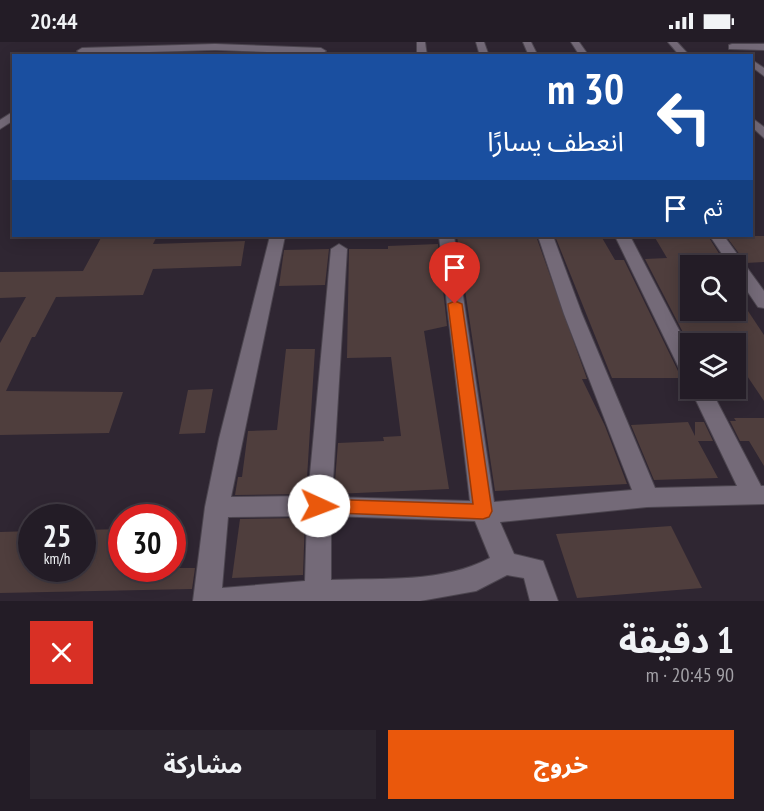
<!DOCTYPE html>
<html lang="ar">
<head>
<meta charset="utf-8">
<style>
  body { margin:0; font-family:"PT Sans Narrow","Noto Sans Arabic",sans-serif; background:#2b252e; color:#f1f3f6; direction:rtl; height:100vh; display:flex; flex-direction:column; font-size:22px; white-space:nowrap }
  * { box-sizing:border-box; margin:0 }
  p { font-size:20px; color:#a3a1a7 }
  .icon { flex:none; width:33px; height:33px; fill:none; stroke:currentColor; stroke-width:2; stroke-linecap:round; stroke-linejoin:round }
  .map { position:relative; height:559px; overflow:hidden; direction:ltr }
  .sheet { display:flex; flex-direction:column; background:#231c26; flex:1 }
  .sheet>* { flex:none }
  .guide { position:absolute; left:12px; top:12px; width:741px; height:183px; border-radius:0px; box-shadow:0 3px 15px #0003,0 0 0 2px #403a43; direction:rtl; background:#1a4fa0; color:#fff; overflow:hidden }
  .tools { position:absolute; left:680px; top:213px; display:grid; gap:12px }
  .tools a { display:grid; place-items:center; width:66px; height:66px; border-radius:0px; background:#231c26; box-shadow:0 3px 15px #0003,0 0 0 2px #403a43; font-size:30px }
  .speed { position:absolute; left:18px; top:462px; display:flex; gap:12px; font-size:30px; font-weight:700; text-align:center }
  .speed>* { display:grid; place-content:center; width:78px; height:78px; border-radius:50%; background:#231c26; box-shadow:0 3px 15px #0003,0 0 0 2px #403a43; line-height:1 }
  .speed small { font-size:15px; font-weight:400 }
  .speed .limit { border:9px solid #d22; background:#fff; color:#111 }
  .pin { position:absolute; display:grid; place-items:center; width:51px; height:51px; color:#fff; margin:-62px -26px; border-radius:50% 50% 50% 0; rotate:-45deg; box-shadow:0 0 6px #0007 }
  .pin .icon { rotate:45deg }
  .me { position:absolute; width:66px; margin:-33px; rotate:92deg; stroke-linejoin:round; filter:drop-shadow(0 0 4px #0008) }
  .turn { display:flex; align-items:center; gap:21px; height:126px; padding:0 30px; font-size:27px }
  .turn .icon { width:78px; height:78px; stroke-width:2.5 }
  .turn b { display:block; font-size:42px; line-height:51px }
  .then { display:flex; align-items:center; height:57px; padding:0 30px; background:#0003; gap:12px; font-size:22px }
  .round { display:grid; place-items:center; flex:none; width:63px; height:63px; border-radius:0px; background:#2b252e }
  .headline { display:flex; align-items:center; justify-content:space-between; height:102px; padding:0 30px }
  h1 { font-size:36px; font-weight:700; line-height:45px }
  .cta { display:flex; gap:12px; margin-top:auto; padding:12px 30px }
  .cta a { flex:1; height:69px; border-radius:0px; background:#ea580c; color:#fff; font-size:24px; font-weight:700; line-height:69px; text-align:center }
  .cta a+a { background:#2b252e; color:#f1f3f6 }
  .status { display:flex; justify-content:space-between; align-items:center; height:42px; padding:0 30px; background:#231c26; direction:ltr }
  .status svg { height:16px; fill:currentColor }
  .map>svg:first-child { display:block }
</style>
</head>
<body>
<div class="status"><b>20:44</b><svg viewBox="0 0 49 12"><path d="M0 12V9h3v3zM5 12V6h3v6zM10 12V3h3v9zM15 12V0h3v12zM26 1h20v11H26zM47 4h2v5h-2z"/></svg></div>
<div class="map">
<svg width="764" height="559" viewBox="0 0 764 559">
  <rect width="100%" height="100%" fill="#2f2632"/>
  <g fill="#4f3e3d">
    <path d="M102,194H157L153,202L245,199L241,224L153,227L143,253L56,255L35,295H32L6,349L123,350L109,391L0,393V301L26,255L0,256V230L83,229Z"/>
    <path d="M457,194H536L587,337H582L605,384L627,442L495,449Z"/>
    <path d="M555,194H601L615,218H624L678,329L681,334L689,336H612Z"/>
    <path d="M654,194H708L725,221L690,224V268L748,269L764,293V359L735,316V302H690V304L645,217L667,216Z"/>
    <path d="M726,194H764V220L746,221Z"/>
    <path d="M438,202L447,284L424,289L449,447L334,452L338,401L384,399L383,395L401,394L391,315L347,316L349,207H388V204Z"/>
    <path d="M329,207L325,243L279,244L284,208Z"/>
    <path d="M286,307H315L306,452L235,453L238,435H242L248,389L277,388Z"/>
    <path d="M213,347L205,391L179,392L188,348Z"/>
    <path d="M734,376H764V424L749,399H740L730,379H736Z"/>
    <path d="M688,380L695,394V380H704L713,399H698L718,436L654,438L631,383Z"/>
    <path d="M305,476L303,533L232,536L240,477Z"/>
    <path d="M671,484L702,546L577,556L556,492Z"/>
    <path d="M122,487V526H195L192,547L0,551V490L32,489V526H82V488Z"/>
  </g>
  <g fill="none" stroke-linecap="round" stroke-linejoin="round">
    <g stroke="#4c454f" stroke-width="2">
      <g id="street">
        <path d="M417,0H425L427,14H417Z"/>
        <path d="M476,0H484L489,14H480Z"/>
        <path d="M523,0H531L538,14H529Z"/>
        <path d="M571,0H579L589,14H580Z"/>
        <path d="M668,0H677L690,14H680Z"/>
        <path d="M215,2L321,6L326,9L321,12L215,8L82,12L77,9L82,6Z"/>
        <path d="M732,2H764V8L729,7V3Z"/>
        <path d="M752,18L764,26V34L752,25Z"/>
        <path d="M14,69V78L0,87V78Z"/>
        <path d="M752,76L764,85V96L752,85Z"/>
        <path d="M270,194H285L231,455L308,454L331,207L339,202L347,207L332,455L470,459L439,194H454L494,460L632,448L564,272L538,194H553L582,272L655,446L737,444L690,346H710L761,444H764V462L647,465L500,480L514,512L543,519L558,559H530L524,536L507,533L476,549L420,559H193L205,465L219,397ZM307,474L305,539L222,546L228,475ZM331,474L475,479L490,516C443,541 383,536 331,538Z"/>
        <path d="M615,194H630L690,309V334L683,333L680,328Z"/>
        <path d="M710,194H724L764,249V266L758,265L735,231V224H730Z"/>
      </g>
    </g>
    <use href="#street" fill="#746a78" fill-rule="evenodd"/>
  </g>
  <path fill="#ea580c" stroke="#983908" stroke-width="1.5" d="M455,259L462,262L492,469L489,475L483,477L313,470L310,464L313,459L319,457L473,462L448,262Z"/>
</svg>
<div class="tools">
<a><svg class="icon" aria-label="search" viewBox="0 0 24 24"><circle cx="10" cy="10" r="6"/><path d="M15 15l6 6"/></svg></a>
<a><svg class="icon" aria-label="layers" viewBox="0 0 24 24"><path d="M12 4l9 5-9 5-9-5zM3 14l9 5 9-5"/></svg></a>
</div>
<div class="speed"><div>25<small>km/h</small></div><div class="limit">30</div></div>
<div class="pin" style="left:455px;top:262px;background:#d93025"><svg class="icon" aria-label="arrive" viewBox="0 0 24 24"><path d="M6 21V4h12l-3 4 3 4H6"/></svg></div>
<svg class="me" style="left:319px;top:464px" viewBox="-20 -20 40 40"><circle r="19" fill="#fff"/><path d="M0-13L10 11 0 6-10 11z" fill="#ea580c"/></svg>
<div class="guide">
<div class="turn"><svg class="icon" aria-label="left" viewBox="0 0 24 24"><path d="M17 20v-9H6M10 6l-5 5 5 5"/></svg><div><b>30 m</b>انعطف يسارًا</div></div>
<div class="then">ثم<svg class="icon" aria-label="arrive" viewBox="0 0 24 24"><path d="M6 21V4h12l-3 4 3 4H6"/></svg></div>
</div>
</div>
<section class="sheet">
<div class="headline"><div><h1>1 دقيقة</h1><p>90 m · 20:45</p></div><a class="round" style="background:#d93025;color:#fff"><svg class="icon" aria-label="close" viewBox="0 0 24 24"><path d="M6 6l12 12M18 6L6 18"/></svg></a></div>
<div class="cta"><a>خروج</a><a>مشاركة</a></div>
</section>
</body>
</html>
